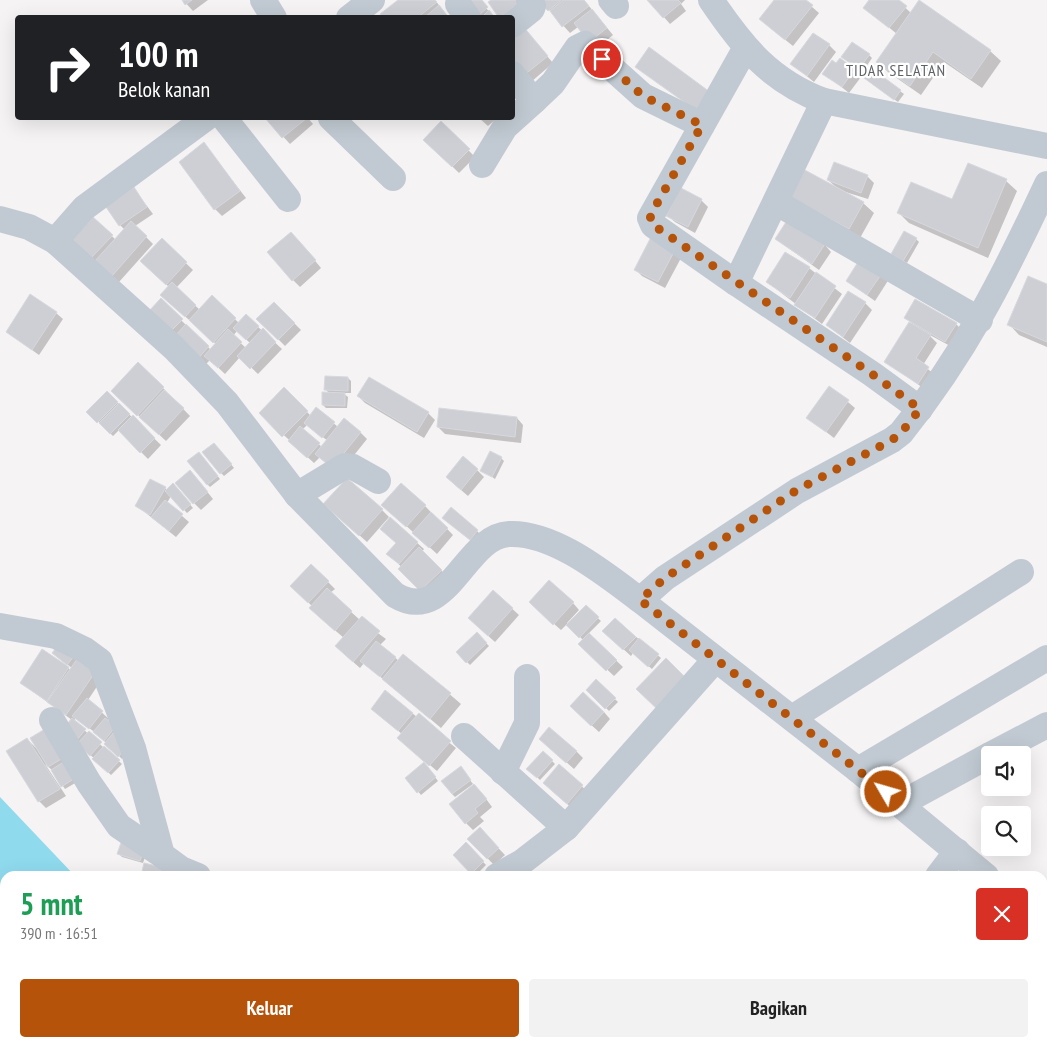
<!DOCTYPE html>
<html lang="id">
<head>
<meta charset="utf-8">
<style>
  body { margin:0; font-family:"PT Sans Narrow",sans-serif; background:#f2f2f2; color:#222; height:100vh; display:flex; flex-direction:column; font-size:19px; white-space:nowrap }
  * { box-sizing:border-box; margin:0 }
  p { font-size:16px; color:#767676 }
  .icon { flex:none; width:28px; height:28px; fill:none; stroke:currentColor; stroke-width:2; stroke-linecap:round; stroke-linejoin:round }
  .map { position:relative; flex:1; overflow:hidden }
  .side { position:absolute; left:0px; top:871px; width:1048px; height:176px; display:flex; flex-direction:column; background:#fff; border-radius:15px 15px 0 0; box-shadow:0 5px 20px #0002 }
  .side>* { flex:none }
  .guide { position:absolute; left:15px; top:15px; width:500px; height:105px; border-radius:5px; box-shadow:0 5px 20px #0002; background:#202124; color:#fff; overflow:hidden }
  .tools { position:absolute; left:981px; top:746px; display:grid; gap:10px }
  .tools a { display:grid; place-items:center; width:50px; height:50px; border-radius:5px; background:#fff; box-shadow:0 5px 20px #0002; font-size:25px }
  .pin { position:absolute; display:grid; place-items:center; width:42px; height:42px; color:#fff; margin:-21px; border:2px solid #fff; border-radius:50%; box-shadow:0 1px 5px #0007 }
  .me { position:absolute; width:55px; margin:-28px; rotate:308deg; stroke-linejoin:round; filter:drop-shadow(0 0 4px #0008) }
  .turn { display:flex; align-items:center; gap:18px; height:105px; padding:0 20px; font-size:22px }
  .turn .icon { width:65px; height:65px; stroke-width:2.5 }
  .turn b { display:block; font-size:35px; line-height:42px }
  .round { display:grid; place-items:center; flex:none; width:52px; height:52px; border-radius:5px; background:#f2f2f2 }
  .overview { display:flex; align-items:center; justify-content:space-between; height:85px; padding:0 20px }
  h1 { font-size:30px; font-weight:700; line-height:38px; color:#1e9e55 }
  .primary-button { display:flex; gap:10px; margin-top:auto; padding:10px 20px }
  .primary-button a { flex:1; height:58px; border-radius:5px; background:#b45309; color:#fff; font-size:20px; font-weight:700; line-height:58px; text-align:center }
  .primary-button a+a { background:#f2f2f2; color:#222 }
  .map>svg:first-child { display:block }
</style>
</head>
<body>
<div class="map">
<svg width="1047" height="1047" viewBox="0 0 1047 1047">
  <rect width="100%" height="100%" fill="#f5f3f3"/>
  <path fill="#c3f1d5" d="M0,988L5,992V1042L73,1043L79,1047H0Z"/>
  <g fill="#90daee">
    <path d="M0,797L75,876H5V916L0,912Z"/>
    <path d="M159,1043H237L242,1047H165Z"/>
  </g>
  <g fill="#0003" fill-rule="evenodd">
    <path d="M183,0H208L193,11Z"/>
    <path d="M400,0H435L449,18H384Z"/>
    <path d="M481,0L489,12L494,18H473Z"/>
    <path d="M540,0H584L613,35L597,48L578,27L570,33Z"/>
    <path d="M649,0H685L681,4L686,11L670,24Z"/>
    <path d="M776,0H804L819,13L793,46L768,26Z"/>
    <path d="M871,0H897L911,13L990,51L1001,61L982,88L944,62L921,95L888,72L878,62L897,34L865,8Z"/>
    <path d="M528,34L553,63L531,82L524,76Z"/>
    <path d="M829,45L836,52L814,82L792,64Z"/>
    <path d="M869,55L872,58L863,71L846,60Z"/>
    <path d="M854,70L861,77L849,93L824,73Z"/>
    <path d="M871,70L904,94L898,102L868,81Z"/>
    <path d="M266,118H308L313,124L290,144Z"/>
    <path d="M479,118H497L488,126Z"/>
    <path d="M442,123L475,157L459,173L425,140Z"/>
    <path d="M204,144L246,198L222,216L215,209Z"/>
    <path d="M968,164L1006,181L1017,191L988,258L909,223L899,213L953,201Z"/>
    <path d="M867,176L874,183L868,199L839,190L863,203L874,213L860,238L800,206L836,187L828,180Z"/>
    <path d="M134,189L153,214L135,226L153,244L119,282L73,241L94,219L116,240L125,230L120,225Z"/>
    <path d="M701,200L708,207L695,233L675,222L668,216Z"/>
    <path d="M651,239L681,258L665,288L642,276L635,269Z"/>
    <path d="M776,239L825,245L831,252L819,270Z"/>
    <path d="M916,239L919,242L907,263L896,257Z"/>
    <path d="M162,240L193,270L176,288L200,310L212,297L239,323L246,316L282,349L258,374L240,357L225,374L210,360L204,366L150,311L161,300L211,350L216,344L169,302V287L142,261ZM237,331L250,343L246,348L233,336Z"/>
    <path d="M298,240L321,268L300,287L293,280Z"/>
    <path d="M864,256L891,276L875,301L847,281Z"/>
    <path d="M809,268L842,294L822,324L767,282Z"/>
    <path d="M1047,286V347L1019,335L1009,324Z"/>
    <path d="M274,303L301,330L285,346L258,319Z"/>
    <path d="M865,303L872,310L850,343L827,325Z"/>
    <path d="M56,313L63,319L39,355L7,332Z"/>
    <path d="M906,318L956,324L963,331L952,347L928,334L937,343L923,365L935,375L926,390L886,362L911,322Z"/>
    <path d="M348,378L351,381V393H343L348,397L347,408H326L323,405L330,394L326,390Z"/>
    <path d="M830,387L855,408L834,438L808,418Z"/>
    <path d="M163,388L190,416L166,441L112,391Z"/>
    <path d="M284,389L311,416L317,409L338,427L360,432L367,439L339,474L320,457L314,463L260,413ZM307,425L328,441L322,447L302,430Z"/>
    <path d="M107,393L161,445L148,459L119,430L113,436L88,412Z"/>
    <path d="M358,396L428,413L435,420L424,438L365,403Z"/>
    <path d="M517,418L523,425L521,443L445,434L438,427Z"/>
    <path d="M217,447L234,468L224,476L221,473Z"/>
    <path d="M202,456L220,479L210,487L207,484Z"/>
    <path d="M501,458L504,461L495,479L482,470Z"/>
    <path d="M477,470L484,477L468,496L454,484Z"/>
    <path d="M197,479L213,499L201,510L194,503Z"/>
    <path d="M165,488L167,490L176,488L193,508L187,513L171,496L167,503L189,522L176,537L137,506Z"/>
    <path d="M425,506L453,535L437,554L390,511Z"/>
    <path d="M382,510L389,517L367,542L332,511Z"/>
    <path d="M390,519L424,549L422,552L448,577L428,597L395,560L398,543Z"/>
    <path d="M447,521L477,531L480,534L473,542Z"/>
    <path d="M311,565L335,589L330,593L360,620L386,639L380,645L399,661L404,655L461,704L441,728L364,663L360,668L343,653L344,638L317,615L312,606L291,586Z"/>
    <path d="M494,592L519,615L495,642L476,625Z"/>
    <path d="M573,603L579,610L567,623L569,625L586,607L601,621L588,634L623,667L614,676L580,644L583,640L567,624L561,630L537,609Z"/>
    <path d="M615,619L661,658L652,669L633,653L631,656L611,638Z"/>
    <path d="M477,634L489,646L470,665L457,652Z"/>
    <path d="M63,641L106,673L88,700L109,719L107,721L132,748L122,759L97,734L76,718L74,721L122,764L111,775L67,732L72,720L21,683L68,668L71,670L73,669L57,656Z"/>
    <path d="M596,681L618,702L609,711L588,690Z"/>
    <path d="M604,712L610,719L599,732L578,713Z"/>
    <path d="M412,713L456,748L437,771L405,744L402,734L379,715Z"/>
    <path d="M50,727L82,779L65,789L52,770L45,764L66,796L46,808L39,801L8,752L27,739L37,749Z"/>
    <path d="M547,745L576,751L583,758L574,769Z"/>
    <path d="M543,752L555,764L540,780L528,769Z"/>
    <path d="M560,766L589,793L574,810L551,790Z"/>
    <path d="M427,767L438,781L421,795L407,778Z"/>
    <path d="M463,771L473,784L455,797L452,794Z"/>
    <path d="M481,792L492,807L480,817L484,821L473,830L466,823Z"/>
    <path d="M480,829L505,855L494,865L469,839Z"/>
    <path d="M466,844L486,865L475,876L455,855Z"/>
    <path d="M147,851L143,863L122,857L119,854Z"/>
    <path d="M145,865L164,871L163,876H142Z"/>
    <path d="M1042,982L1047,983V1021L1042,1020Z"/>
  </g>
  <g fill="#cdcfd5" stroke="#d7d9de">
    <path d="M182,0H192L185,5Z"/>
    <path d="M398,0H435L437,2L417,18H383L380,14Z"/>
    <path d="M461,0H482L488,7L476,18Z"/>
    <path d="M491,0H521L512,18H499L488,2Z"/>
    <path d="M538,0H561L548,11Z"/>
    <path d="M563,0H584L589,6L562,27L550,11Z"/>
    <path d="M647,0H678L681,3L663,18Z"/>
    <path d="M774,0H806L813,5L785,40L759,19Z"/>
    <path d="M869,0H899L907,6L889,28L863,8Z"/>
    <path d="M919,0L991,50L971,79L933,52L910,86L876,62Z"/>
    <path d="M439,5L449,18H424Z"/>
    <path d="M592,9L607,28L589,42L574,23Z"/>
    <path d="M489,10L495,18H481Z"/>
    <path d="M522,25L548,56L523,76L512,64V33Z"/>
    <path d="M813,33L830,44L807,76L790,64Z"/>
    <path d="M852,42L870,54L859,69L841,57Z"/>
    <path d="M649,47L714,95L701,114L635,67Z"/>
    <path d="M840,58L855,69L842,87L822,74L832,60L836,63Z"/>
    <path d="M871,68L901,90L894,100L864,78Z"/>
    <path d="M265,118H307L282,138Z"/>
    <path d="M441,121L470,149L452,167L423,140Z"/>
    <path d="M204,142L240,191L214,210L179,162Z"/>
    <path d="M834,162L868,175L861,193L827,180Z"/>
    <path d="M968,163L1007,179L978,248L897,213L911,182L952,199Z"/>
    <path d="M803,169L864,202L849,229L788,196Z"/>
    <path d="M134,187L147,207L119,226L106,207Z"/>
    <path d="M681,188L702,199L688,227L666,216Z"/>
    <path d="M93,217L113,235L90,259L71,241Z"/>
    <path d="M788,219L825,244L812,264L775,239Z"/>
    <path d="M131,221L147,236L112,276L95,261Z"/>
    <path d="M904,231L917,238L903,261L891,254Z"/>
    <path d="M291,232L316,260L292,281L267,252Z"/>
    <path d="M651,237L675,250L658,282L634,270Z"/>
    <path d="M162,238L187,262L166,285L140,261Z"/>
    <path d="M785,252L810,267L790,298L766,282Z"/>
    <path d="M863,254L885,269L867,295L846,281Z"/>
    <path d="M816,272L836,286L815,318L794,305Z"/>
    <path d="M1028,276L1047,284V342L1007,325Z"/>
    <path d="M172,282L196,305L185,317L160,295Z"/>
    <path d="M848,291L866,302L843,337L826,325Z"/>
    <path d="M30,294L57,312L32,350L6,332Z"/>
    <path d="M212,295L236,318L213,343L189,320Z"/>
    <path d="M161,298L183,319L170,332L149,311Z"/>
    <path d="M915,299L957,323L945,342L904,318Z"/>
    <path d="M274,302L295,323L278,340L256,319Z"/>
    <path d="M246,314L259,326L246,340L233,328Z"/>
    <path d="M909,322L931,335L916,358L929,367L918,384L884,362Z"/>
    <path d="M186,324L209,346L197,360L173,338Z"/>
    <path d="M263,328L276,342L250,369L237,356Z"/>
    <path d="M228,329L242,342L218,368L204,356Z"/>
    <path d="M138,362L164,387L137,416L111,391Z"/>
    <path d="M325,376L348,377V391L324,390Z"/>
    <path d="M369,377L429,412L417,432L357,396Z"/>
    <path d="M829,386L849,400L826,432L806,418Z"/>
    <path d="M284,387L308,411L282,437L259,413Z"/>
    <path d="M164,390L184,408L159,435L139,417Z"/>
    <path d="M107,391L118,402L97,423L86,412Z"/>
    <path d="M322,392L345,393V406L322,405Z"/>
    <path d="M119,403L130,414L110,434L99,423Z"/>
    <path d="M316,407L335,422L322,438L304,423Z"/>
    <path d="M439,408L517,417L515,437L437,427Z"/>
    <path d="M133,415L155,438L140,453L118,430Z"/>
    <path d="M344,418L361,432L332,468L315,454Z"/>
    <path d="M300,426L320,443L307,458L288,441Z"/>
    <path d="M214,443L232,464L220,474L202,452Z"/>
    <path d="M490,451L502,457L492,477L480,471Z"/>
    <path d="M199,452L218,476L207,485L187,461Z"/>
    <path d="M463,456L478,469L461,490L446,477Z"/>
    <path d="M190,470L208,492L193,504L175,483Z"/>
    <path d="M347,478L383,509L359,536L323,504Z"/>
    <path d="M150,479L166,487L150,515L135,506Z"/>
    <path d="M173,483L191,504L183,511L165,491Z"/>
    <path d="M401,483L426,505L406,527L381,505Z"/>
    <path d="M165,500L183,514L169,531L151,517Z"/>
    <path d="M451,507L478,530L470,540L442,518Z"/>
    <path d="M431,512L448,528L429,548L412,533Z"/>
    <path d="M390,517L418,542L399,564L386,554L396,543L380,529Z"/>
    <path d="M419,547L442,570L420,591L398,569Z"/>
    <path d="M311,564L329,581L308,603L290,586Z"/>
    <path d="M549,580L574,602L553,625L529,602Z"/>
    <path d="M327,588L352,611L335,631L309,608Z"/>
    <path d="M493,590L513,608L488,636L468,618Z"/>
    <path d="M586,605L599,617L579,638L566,625Z"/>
    <path d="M362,616L380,631L353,662L335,646Z"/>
    <path d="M615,618L636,637L623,650L602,631Z"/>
    <path d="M477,632L487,643L466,663L456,652Z"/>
    <path d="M589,633L617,660L606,671L578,644Z"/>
    <path d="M639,638L659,654L648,667L629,650Z"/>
    <path d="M63,639L78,651L67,665L52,653Z"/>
    <path d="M376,641L396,657L380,677L360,661Z"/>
    <path d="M42,649L69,667L47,701L20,683Z"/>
    <path d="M82,652L100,665L66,715L47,702Z"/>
    <path d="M403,654L451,693L430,719L382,679Z"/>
    <path d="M666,658L687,679L657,709L636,689Z"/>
    <path d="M596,679L616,698L605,709L586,690Z"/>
    <path d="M385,690L413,713L398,731L371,709Z"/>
    <path d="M583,692L604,712L591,726L570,706Z"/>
    <path d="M87,698L103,711L89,729L72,716Z"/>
    <path d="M419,713L451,741L429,766L397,738Z"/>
    <path d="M72,718L86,729L76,741L62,730Z"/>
    <path d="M105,718L116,726L104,741L93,732Z"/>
    <path d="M50,726L68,755L48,767L30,738Z"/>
    <path d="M549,727L577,751L566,763L539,739Z"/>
    <path d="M89,731L102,742L90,756L77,744Z"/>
    <path d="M115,731L130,744L118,757L104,744Z"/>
    <path d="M27,738L60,789L38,802L6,751Z"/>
    <path d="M104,746L120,760L108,773L92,759Z"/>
    <path d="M543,751L553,760L537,778L526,769Z"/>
    <path d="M70,758L80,775L61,787L51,770Z"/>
    <path d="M424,762L436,777L417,793L405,778Z"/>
    <path d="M559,764L583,785L567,804L543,783Z"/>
    <path d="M461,766L471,780L452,794L441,781Z"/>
    <path d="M474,784L487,799L475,809L478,813L465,824L449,804Z"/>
    <path d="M480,827L499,848L487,859L467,839Z"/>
    <path d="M122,840L145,846L140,861L117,854Z"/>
    <path d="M466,842L484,861L471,874L453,855Z"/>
    <path d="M144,863L161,867L159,876H141Z"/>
    <path d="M1042,980L1047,982V1018L1042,1016Z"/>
  </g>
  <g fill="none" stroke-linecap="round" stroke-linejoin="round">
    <g stroke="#c1cad2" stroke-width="26">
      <path d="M263,0L274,18"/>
      <path d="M611,0L616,6"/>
      <path d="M711,0C742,46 770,81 824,101L1047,146"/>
      <path d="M458,4L468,18"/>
      <path d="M349,18L372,0"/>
      <path d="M512,25L532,9L533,6L529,0"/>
      <path d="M512,74L534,101L553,83L577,48L585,44L643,96L702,125"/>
      <path d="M824,101L736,283L872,374L920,409"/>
      <path d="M224,118L288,199"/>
      <path d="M331,118L393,178"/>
      <path d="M482,165L505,127L534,101"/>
      <path d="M777,203L980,320"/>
      <path d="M0,219L29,227L55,241L174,348L227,403L297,495L395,595C448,627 464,536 509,534C554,532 605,574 640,600L858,770L986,876"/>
      <path d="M55,241L84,208L206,118"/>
      <path d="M736,283L653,225L650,218L745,49"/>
      <path d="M297,495L345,466L353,467L378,481"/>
      <path d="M640,600L665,578L797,491L892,440L901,433C965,354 1004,276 1047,184"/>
      <path d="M0,626L56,636L85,650L100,661L133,748L162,855L181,869L198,876"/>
      <path d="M792,718L1021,572"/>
      <path d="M52,720L89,783L119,826L162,855"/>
      <path d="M464,736L566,828"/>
      <path d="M990,755L1047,725"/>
      <path d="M858,770L1047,658"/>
      <path d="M503,772L527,723V677"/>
      <path d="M900,804L990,755"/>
      <path d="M497,876L522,862L566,828L715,660"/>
      <path d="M938,876L957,851"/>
      <path d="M1042,923L1047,926"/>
      <path d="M829,1042V1047"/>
      <path d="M64,1047L68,1042"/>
      <path d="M383,1047L385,1042"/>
    </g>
  </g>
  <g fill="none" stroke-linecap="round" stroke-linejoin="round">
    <path stroke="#b45309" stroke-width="9" stroke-dasharray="0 16.2" d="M602,59L643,96L702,125L651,214L650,220L653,225L872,374L920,409L901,433L892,440L797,490L665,578L640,600L886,792"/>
  </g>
  <g text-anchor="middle" stroke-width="4.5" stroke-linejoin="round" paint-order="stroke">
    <g font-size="16" letter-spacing="1" fill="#5f6368" stroke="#fff">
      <text x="896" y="76">TIDAR SELATAN</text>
    </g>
  </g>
</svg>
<div class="tools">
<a><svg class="icon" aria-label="sound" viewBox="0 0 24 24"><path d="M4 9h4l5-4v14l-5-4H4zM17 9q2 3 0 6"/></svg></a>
<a><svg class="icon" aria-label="search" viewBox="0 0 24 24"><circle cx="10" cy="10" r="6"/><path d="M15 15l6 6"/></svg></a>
</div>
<div class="pin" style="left:602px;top:59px;background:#d93025"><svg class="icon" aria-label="arrive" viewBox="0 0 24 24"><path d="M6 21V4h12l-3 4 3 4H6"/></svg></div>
<svg class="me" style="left:886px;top:792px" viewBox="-20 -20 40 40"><circle r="17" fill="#b45309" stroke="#fff" stroke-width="3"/><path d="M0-11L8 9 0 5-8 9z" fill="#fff"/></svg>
<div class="guide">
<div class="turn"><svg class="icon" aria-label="right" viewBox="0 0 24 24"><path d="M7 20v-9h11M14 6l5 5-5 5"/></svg><div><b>100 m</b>Belok kanan</div></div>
</div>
<section class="side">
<div class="overview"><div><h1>5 mnt</h1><p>390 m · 16:51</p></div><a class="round" style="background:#d93025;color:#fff"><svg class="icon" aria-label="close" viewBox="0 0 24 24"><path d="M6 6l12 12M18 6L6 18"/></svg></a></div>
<div class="primary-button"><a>Keluar</a><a>Bagikan</a></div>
</section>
</div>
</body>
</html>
